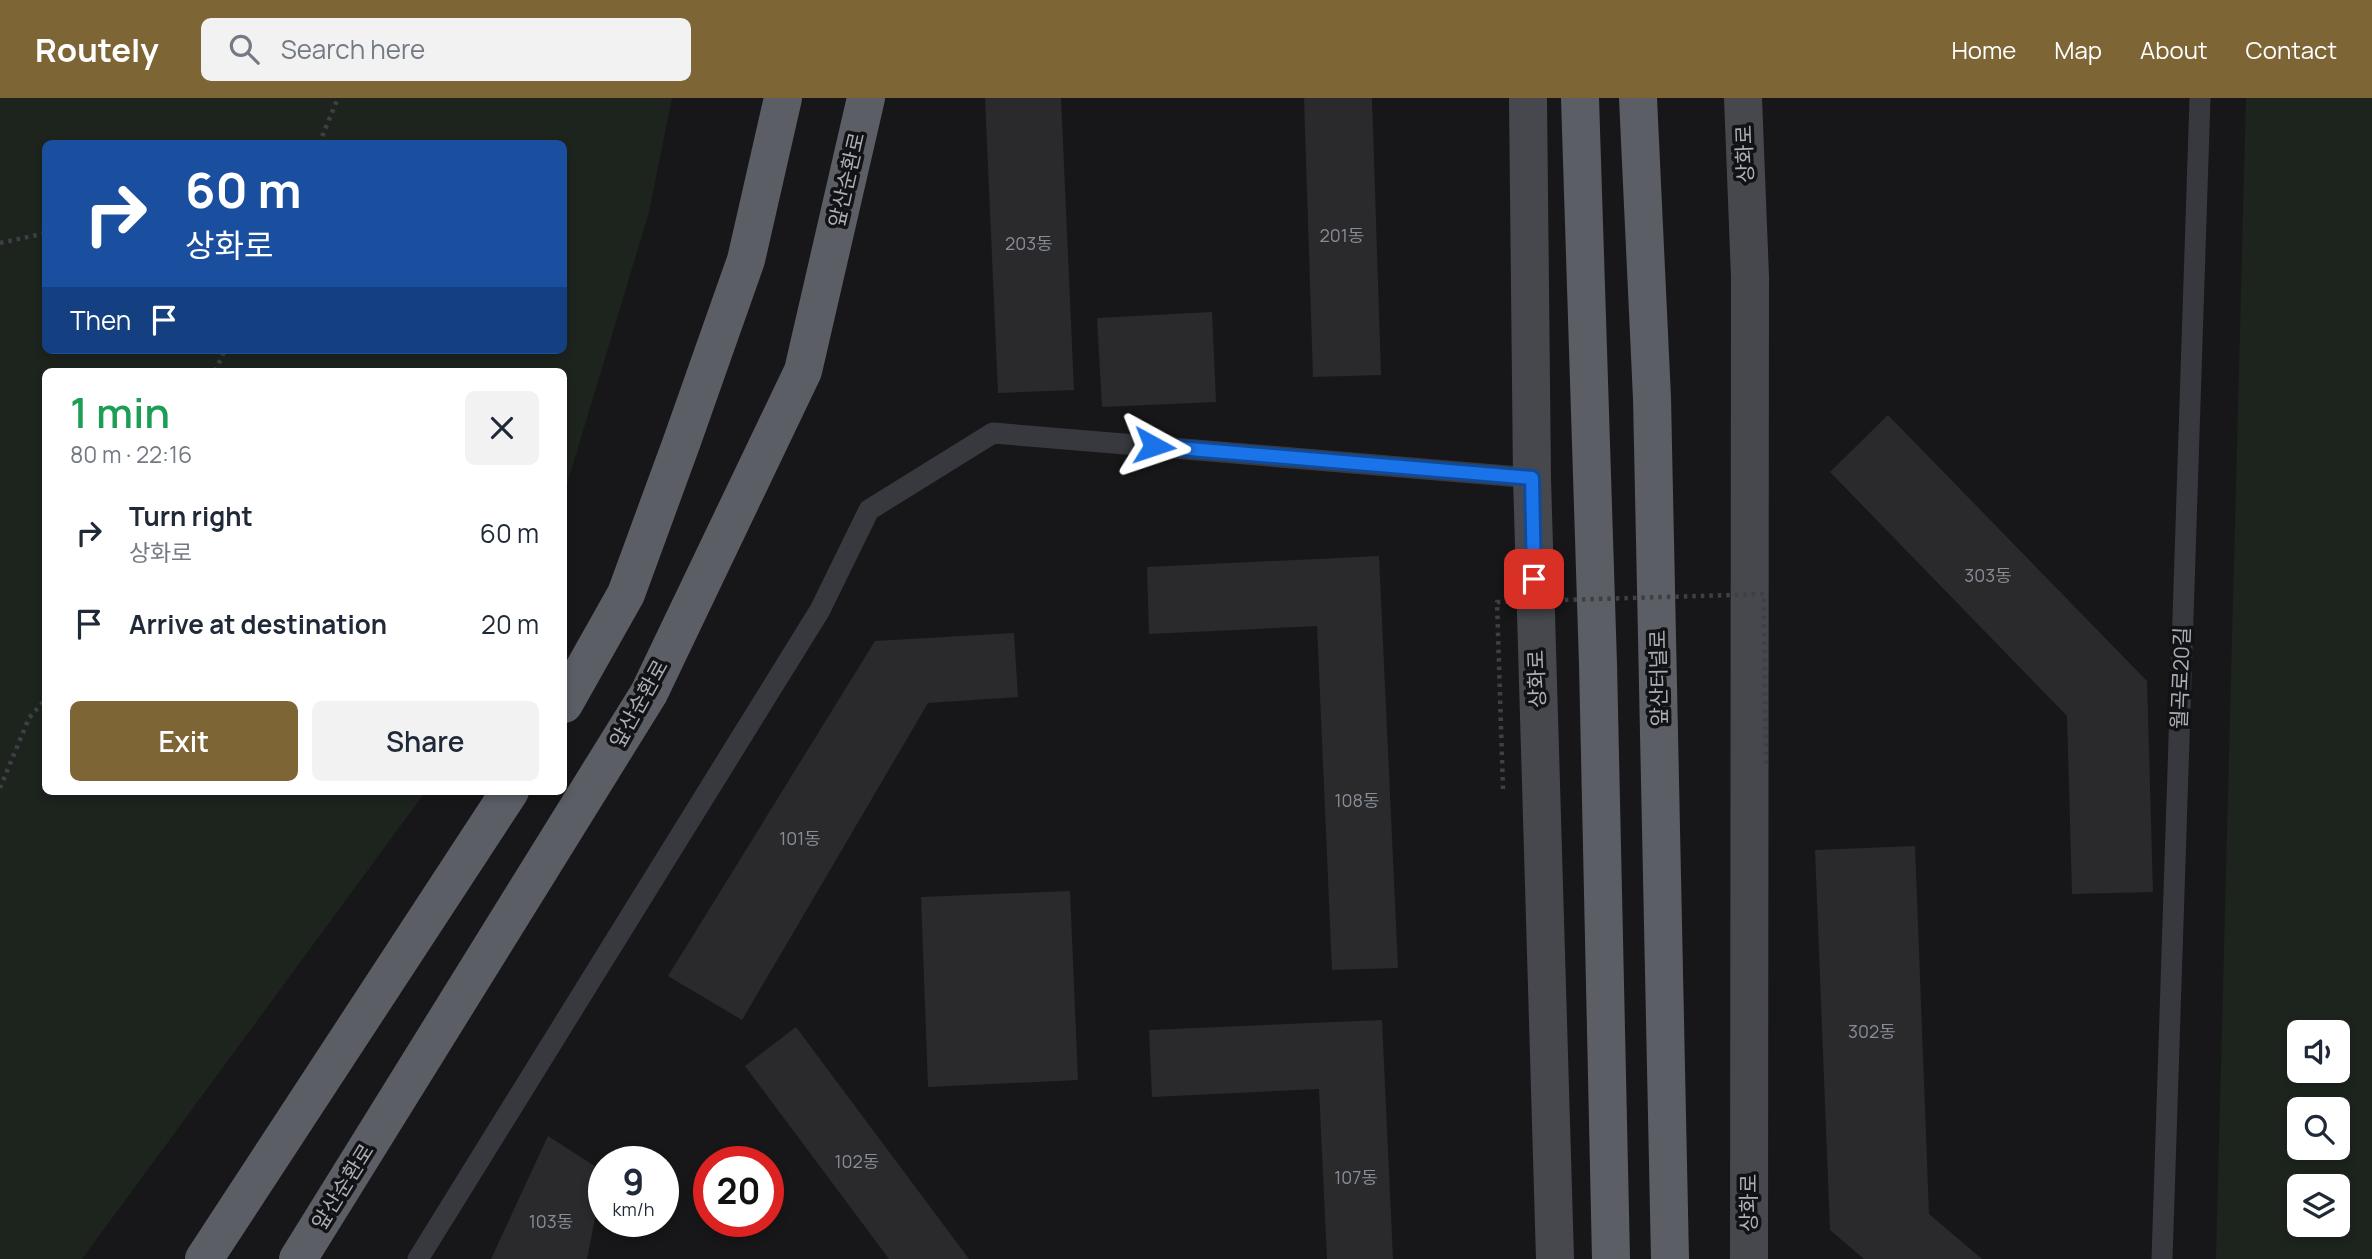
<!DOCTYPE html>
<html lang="en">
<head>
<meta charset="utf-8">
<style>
  body { margin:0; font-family:Manrope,"Noto Sans KR",sans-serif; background:#f2f2f3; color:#1f2937; height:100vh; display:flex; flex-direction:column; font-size:26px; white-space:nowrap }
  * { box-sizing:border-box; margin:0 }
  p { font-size:23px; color:#747a83 }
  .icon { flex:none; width:38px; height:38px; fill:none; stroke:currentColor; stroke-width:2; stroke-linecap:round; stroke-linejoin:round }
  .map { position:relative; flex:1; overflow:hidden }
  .details { position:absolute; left:42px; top:270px; width:525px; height:427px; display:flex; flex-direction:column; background:#fff; border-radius:10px; box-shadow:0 4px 10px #0003 }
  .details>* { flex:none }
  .banner { position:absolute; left:42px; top:42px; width:525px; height:214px; border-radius:10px; box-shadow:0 4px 10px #0003; background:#1a4fa0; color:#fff; overflow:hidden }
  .controls { position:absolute; left:2287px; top:922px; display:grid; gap:14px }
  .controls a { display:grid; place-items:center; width:63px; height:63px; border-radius:10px; background:#fff; box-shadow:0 4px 10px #0003; font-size:35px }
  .speed { position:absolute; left:588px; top:1048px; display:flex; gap:14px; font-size:35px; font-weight:700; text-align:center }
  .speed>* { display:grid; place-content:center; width:91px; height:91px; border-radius:50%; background:#fff; box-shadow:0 4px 10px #0003; line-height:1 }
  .speed small { font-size:18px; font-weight:400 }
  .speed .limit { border:10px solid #d22; background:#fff; color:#111 }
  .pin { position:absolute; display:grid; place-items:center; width:60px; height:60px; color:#fff; margin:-30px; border-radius:14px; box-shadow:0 4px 10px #0006 }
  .me { position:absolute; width:77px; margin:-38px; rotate:95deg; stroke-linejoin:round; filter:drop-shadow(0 0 5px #0008) }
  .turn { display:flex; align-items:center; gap:24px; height:147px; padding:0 28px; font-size:32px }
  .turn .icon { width:91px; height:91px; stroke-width:2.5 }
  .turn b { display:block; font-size:49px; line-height:60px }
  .then { display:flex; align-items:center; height:66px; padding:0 28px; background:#0003; gap:14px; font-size:26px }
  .round { display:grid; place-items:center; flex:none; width:74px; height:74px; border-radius:10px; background:#f2f2f3 }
  .head { display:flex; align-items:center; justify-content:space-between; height:119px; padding:0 28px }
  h1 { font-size:42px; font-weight:600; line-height:52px; color:#1e9e55 }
  .cta { display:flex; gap:14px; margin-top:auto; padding:14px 28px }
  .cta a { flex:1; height:80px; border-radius:10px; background:#7e6536; color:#fff; font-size:28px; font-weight:600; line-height:80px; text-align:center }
  .cta a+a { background:#f2f2f3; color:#1f2937 }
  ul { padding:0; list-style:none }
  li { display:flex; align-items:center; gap:21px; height:91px; padding:0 28px }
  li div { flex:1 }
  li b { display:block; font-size:26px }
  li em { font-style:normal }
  header { display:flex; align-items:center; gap:42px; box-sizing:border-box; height:98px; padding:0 35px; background:#7e6536; color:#fff }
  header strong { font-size:33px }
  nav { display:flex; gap:38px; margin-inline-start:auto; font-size:24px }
  .search { width:490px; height:63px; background:#f2f2f3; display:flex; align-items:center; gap:18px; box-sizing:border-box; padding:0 24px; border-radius:10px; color:#747a83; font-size:26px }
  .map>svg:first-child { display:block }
</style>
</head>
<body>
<header>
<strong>Routely</strong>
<div class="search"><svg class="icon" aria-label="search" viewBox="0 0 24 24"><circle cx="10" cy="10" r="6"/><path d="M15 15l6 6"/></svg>Search here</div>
<nav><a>Home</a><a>Map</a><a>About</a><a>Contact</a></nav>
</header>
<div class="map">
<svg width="2372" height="1161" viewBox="0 0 2372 1161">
  <rect width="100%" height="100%" fill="#171719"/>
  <g fill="#1d241e" fill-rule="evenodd">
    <path d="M0,0H672L649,114L564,396V273H46V693H426L82,1161H0ZM46,46H564V252H46Z"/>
    <path d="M2246,0H2372V1161H2216ZM2300,934H2338V973H2300ZM2300,1012H2338V1050H2300ZM2300,1088H2338V1127H2300Z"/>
  </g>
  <g fill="#2a2a2d">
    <path d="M985,0H1061L1074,292L998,295Z"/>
    <path d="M1304,0H1372L1381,277L1313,279Z"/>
    <path d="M1212,214L1216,304L1102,309L1097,220Z"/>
    <path d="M1888,317L2147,583L2153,794L2072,796L2067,618L1830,374Z"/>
    <path d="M1379,458L1398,870L1332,872L1317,528L1149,536L1147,469Z"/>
    <path d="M1014,535L1018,599L928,605L742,922L668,878L875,543Z"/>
    <path d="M1915,748L1929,1116L1982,1161H1864L1830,1132L1815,752Z"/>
    <path d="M1070,793L1078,982L928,989L921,799Z"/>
    <path d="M1382,922L1393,1161H1327L1319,991L1152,999L1149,932Z"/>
    <path d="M796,929L969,1161H889L745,968Z"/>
    <path d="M548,1038L604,1074L587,1161H491Z"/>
  </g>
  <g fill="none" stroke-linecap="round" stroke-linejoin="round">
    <g stroke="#3e4045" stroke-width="4.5" stroke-dasharray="3.5 5" stroke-linecap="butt">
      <path d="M319,46L338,0"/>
      <path d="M0,145L46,135"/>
      <path d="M215,273L225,252"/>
      <path d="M0,690L29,620L46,601"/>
    </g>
    <g stroke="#38393e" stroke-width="21">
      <path d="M418,1161L820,512L869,412L993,335L1532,380"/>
      <path d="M2162,1161L2200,0"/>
    </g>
    <g stroke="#46484e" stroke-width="38">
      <path d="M1528,0L1532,380L1555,1161"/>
      <path d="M1743,0L1750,179L1749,1161"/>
    </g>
    <g stroke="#5c5e66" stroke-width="38">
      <path d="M1580,0L1598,566L1611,1161"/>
      <path d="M1638,0L1652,300L1670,1161"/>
      <path d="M564,606L626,496L681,346L746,162L783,0"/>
      <path d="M204,1161L510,693"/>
      <path d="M298,1161L649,595L803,273L866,0"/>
    </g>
    <path stroke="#3e4045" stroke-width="4.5" stroke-dasharray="3.5 5" stroke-linecap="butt" d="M1503,691L1497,504L1764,496L1766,670"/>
  </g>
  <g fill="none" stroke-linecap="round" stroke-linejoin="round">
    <g stroke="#114b97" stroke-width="18">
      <path id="route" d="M1154,348L1532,380L1534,481"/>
    </g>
    <use href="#route" stroke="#1a73e8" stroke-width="12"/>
  </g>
  <g text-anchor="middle" stroke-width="7" stroke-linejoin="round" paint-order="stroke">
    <g font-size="18" fill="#888d95">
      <text x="1342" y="144">201동</text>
      <text x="1029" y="152">203동</text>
      <text x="1988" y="484">303동</text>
      <text x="1357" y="709">108동</text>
      <text x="800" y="747">101동</text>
      <text x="1872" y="940">302동</text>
      <text x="857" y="1070">102동</text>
      <text x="1356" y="1086">107동</text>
      <text x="551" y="1130">103동</text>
    </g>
    <g font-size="21" fill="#a9afb9" stroke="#121214">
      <text transform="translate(1745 56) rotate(-92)" y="7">상화로</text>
      <text transform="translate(847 82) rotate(-77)" y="7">앞산순환로</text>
      <text transform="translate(1659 580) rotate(-91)" y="7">앞산터널로</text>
      <text transform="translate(2181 580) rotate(-88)" y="7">월곡로20길</text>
      <text transform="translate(1537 581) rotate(-92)" y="7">상화로</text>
      <text transform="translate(639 606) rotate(-61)" y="7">앞산순환로</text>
      <text transform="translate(343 1089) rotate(-58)" y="7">앞산순환로</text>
      <text transform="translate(1749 1105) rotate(-90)" y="7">상화로</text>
    </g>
  </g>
</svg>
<div class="controls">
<a><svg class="icon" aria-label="sound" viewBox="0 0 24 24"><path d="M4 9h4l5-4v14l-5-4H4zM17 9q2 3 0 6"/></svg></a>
<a><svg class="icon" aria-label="search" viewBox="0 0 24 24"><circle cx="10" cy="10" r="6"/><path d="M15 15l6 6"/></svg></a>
<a><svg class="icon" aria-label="layers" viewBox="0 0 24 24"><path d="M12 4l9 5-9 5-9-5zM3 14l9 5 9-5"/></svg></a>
</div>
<div class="speed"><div>9<small>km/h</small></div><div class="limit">20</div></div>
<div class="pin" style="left:1534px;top:481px;background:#d93025"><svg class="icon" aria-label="arrive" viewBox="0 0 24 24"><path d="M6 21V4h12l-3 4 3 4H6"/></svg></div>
<svg class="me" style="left:1154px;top:348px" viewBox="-20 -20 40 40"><path d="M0-17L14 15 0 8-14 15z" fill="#1a73e8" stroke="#fff" stroke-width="4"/></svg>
<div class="banner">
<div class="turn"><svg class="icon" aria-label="right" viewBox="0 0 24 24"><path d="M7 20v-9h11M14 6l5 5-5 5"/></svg><div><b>60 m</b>상화로</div></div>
<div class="then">Then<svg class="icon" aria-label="arrive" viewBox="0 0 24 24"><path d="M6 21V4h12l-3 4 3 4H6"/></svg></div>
</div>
<section class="details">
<div class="head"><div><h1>1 min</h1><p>80 m · 22:16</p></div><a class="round"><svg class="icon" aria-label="close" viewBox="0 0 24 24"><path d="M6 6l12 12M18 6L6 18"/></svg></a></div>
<ul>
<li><svg class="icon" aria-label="right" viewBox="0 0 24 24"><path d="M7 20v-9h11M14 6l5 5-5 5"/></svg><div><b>Turn right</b><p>상화로</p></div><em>60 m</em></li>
<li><svg class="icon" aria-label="arrive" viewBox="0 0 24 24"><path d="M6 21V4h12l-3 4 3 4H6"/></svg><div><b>Arrive at destination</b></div><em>20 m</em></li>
</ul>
<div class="cta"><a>Exit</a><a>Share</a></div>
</section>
</div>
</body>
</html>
